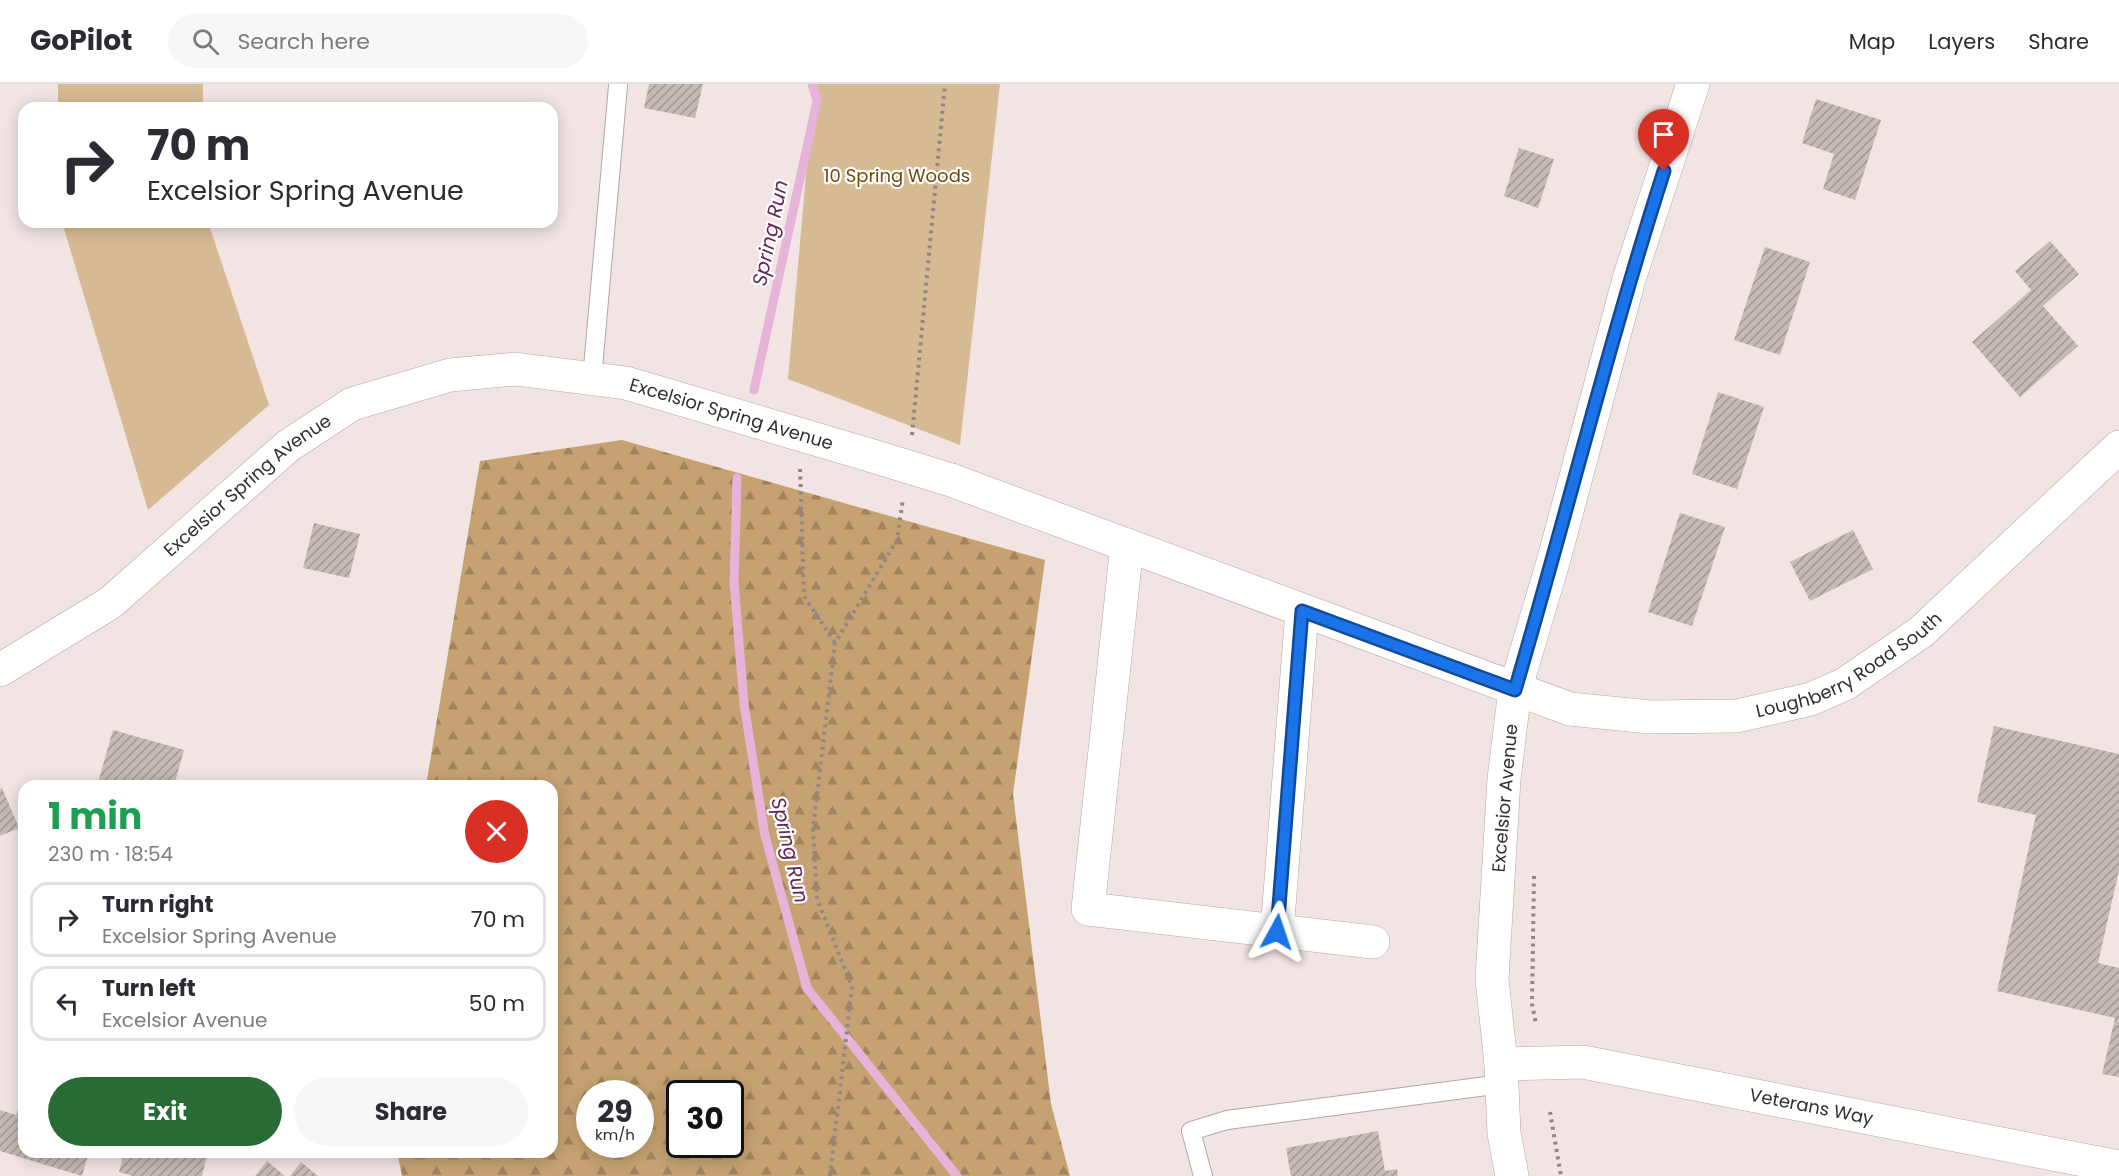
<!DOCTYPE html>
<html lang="en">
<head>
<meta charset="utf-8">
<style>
  body { margin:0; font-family:Poppins,sans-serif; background:#f7f7f7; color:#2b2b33; height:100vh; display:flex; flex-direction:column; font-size:22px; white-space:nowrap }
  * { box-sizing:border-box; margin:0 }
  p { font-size:20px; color:#7c7c81 }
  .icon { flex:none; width:33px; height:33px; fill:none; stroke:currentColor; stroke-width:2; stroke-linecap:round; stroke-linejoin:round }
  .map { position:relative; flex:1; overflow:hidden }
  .panel { position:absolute; left:18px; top:696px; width:540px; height:378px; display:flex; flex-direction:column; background:#fff; border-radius:18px; box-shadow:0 3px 15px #0003 }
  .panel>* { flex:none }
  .guide { position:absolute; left:18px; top:18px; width:540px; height:126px; border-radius:18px; box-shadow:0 3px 15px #0003; background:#fff; color:#2b2b33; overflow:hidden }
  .speed { position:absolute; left:576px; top:996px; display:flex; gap:12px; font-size:30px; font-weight:700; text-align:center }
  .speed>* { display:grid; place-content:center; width:78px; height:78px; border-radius:50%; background:#fff; box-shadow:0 3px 15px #0003; line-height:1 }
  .speed small { font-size:15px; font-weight:400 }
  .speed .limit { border:3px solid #111; border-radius:9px; background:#fff; color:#111 }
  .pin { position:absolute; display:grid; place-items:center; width:51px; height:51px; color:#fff; margin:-62px -26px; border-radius:50% 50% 50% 0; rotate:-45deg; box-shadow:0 0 6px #0007 }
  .pin .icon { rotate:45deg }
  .me { position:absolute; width:66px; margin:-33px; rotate:5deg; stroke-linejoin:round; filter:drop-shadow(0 0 4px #0008) }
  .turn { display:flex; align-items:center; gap:21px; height:126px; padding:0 30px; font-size:27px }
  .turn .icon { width:78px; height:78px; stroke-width:2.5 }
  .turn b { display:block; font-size:42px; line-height:51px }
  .round { display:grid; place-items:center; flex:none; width:63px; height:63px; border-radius:32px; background:#f7f7f7 }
  .head { display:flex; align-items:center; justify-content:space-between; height:102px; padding:0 30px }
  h1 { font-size:36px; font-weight:700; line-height:45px; color:#1e9e55 }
  .button { display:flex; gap:12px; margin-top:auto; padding:12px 30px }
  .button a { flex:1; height:69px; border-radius:36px; background:#286b35; color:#fff; font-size:24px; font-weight:700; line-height:69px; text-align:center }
  .button a+a { background:#f7f7f7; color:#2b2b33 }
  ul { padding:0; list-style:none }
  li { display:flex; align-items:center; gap:18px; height:75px; margin:0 12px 9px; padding:0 18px; border:3px solid #e1e1e2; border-radius:18px }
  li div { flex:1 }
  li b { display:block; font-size:22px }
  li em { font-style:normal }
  header { display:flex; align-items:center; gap:36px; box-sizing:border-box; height:84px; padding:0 30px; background:#fff; border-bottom:2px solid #e1e1e2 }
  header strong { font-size:28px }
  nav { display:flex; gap:33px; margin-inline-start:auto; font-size:21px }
  .search { width:420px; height:54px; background:#f7f7f7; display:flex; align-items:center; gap:15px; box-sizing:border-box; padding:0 21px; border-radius:33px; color:#7c7c81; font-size:22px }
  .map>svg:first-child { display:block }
</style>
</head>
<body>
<header>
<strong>GoPilot</strong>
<div class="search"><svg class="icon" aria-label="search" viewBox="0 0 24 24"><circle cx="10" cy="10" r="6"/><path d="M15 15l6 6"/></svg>Search here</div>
<nav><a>Map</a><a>Layers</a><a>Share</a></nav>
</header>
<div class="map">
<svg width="2119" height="1092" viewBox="0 0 2119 1092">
  <defs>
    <pattern id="forest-firs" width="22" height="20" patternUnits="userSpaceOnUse" patternTransform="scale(1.5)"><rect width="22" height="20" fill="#c6a272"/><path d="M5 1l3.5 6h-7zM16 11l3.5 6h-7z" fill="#a1845e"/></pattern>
    <pattern id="building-hatch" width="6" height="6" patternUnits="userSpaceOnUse" patternTransform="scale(1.5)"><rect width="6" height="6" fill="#c5bbb5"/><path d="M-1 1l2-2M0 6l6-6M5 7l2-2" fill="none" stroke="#a19894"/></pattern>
  </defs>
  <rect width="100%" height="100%" fill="#f1e4e2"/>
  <g fill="#d6ba94">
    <rect x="58" y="0" width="145" height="24"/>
    <path d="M814,0H1000L960,361L788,295Z"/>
    <path d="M62,138H208L269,321L148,426Z"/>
  </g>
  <path fill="url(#forest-firs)" fill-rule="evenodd" d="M622,356L1045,476L1013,710L1051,1020L1070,1092H402L397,1068H552V702H426L480,377ZM590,1010H640V1060H590ZM680,1010H730V1060H680Z"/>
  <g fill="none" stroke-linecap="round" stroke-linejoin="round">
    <g stroke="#e7b3d8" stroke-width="9">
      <path d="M754,306L817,17L812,0"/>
      <path d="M737,394L734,498L744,620L765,752L807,904L957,1092"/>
    </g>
  </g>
  <g fill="url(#building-hatch)">
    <path d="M649,0H703L695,34L644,24Z"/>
    <path d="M1816,15L1881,36L1855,116L1823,105L1834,70L1802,59Z"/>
    <path d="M1519,64L1554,75L1538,124L1504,112Z"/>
    <path d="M2050,157L2079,190L2043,222L2078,262L2020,313L1972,258L2031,206L2015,187Z"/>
    <path d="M1765,163L1810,178L1780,271L1734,256Z"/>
    <path d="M1718,308L1764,323L1737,405L1692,390Z"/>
    <path d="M1680,429L1725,443L1692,542L1648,528Z"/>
    <path d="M314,439L360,450L349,494L303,484Z"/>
    <path d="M1853,446L1873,485L1810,517L1790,478Z"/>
    <path d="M1994,642L2119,670V786L2098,879L2119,884V993L2102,990L2115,934L1997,907L2036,731L1977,718Z"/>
    <path d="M113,646L184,666L174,702H97Z"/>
    <path d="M2,704L19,744L0,752V705Z"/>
    <path d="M21,1018L24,1019V1068H89L82,1092L0,1067V1026L16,1031Z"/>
    <path d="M1378,1047L1385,1087L1397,1085L1398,1092H1291L1286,1064Z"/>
    <path d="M124,1068H208L202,1092H133L119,1088Z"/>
    <path d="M267,1077L285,1092H255Z"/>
    <path d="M301,1078L318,1092H290Z"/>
  </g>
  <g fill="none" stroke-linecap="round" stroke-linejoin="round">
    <g stroke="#b3a7a6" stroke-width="20">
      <g id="lane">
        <path d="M592,295L618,2"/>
        <path d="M1203,1092L1191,1047L1227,1036L1502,1000"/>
      </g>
    </g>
    <g stroke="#b3a7a6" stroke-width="34">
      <g id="street">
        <path id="s1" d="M951,396L1570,625L1650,633L1737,632L1811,615L1845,600L1921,548L2119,363"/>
        <path d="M1127,461L1088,825L1373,858"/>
        <path id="s2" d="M0,586L110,519L288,362L352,320L450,291L515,285L626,299L866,370"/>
        <path d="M1277,848L1302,527"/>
        <path d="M1501,980L1504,1049L1512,1092"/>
      </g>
    </g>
    <g stroke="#b3a7a6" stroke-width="34">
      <g id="secondary">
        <path id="s3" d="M1693,0L1629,195L1554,475L1515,606L1504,695L1492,895L1501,980L1583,978L2119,1083"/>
      </g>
    </g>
    <g stroke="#908786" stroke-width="4" stroke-dasharray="3 4.5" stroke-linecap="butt">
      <path d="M912,351L945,0"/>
      <path d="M800,385L804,512L835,559"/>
      <path d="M1534,792L1532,920L1536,940"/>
      <path d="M1550,1028L1561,1092"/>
      <path d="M830,1092L852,903L817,815L813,745L835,559L897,456L903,415"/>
    </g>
    <use href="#lane" stroke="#fff" stroke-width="18"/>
    <use href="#street" stroke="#fff" stroke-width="33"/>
    <use href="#secondary" stroke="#fff" stroke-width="33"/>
    <g stroke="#b3a7a6" stroke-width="34" stroke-linecap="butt">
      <path id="street-bridge" d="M866,370L951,396"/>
    </g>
    <use href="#street-bridge" stroke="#fff" stroke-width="33"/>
  </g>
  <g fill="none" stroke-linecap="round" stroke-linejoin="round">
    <g stroke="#114b97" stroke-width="15">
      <path id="route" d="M1277,848L1302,527L1515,606C1566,433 1609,258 1664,87"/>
    </g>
    <use href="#route" stroke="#1a73e8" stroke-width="10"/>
  </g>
  <g text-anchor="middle" stroke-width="4.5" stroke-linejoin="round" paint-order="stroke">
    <g font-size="18" fill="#6e4a0f" stroke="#fff">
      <text x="897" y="98">10 Spring Woods</text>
    </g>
    <g font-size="18" fill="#332e2d" stroke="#fff">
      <text dy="6" stroke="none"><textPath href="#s2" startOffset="832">Excelsior Spring Avenue</textPath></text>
      <text dy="6" stroke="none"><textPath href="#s2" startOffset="310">Excelsior Spring Avenue</textPath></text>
      <text dy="6" stroke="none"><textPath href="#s1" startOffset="952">Loughberry Road South</textPath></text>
      <text transform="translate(1505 714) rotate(-85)" y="6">Excelsior Avenue</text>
      <text dy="6" stroke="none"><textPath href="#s3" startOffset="1322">Veterans Way</textPath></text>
    </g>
    <g font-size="20" font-style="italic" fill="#632756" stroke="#fff">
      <text transform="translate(770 149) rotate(-78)" y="7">Spring Run</text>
      <text transform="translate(790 766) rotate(77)" y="7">Spring Run</text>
    </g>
  </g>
</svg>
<div class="speed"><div>29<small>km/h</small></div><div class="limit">30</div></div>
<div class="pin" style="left:1664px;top:87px;background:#d93025"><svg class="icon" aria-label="arrive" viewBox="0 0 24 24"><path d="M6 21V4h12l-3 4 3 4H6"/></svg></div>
<svg class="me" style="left:1277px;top:848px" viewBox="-20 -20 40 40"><path d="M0-17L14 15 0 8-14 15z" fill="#1a73e8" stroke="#fff" stroke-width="4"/></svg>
<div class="guide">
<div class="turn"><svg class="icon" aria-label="right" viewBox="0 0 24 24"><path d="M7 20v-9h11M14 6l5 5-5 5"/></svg><div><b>70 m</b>Excelsior Spring Avenue</div></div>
</div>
<section class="panel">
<div class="head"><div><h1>1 min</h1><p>230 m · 18:54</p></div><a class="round" style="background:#d93025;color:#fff"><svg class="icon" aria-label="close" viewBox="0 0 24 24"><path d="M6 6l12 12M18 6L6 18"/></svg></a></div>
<ul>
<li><svg class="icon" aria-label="right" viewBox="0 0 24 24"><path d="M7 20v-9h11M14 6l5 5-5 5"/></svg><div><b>Turn right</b><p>Excelsior Spring Avenue</p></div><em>70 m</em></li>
<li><svg class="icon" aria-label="left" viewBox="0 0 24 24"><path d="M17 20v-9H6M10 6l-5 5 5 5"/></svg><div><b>Turn left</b><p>Excelsior Avenue</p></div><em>50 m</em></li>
</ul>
<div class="button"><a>Exit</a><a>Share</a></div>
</section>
</div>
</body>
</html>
